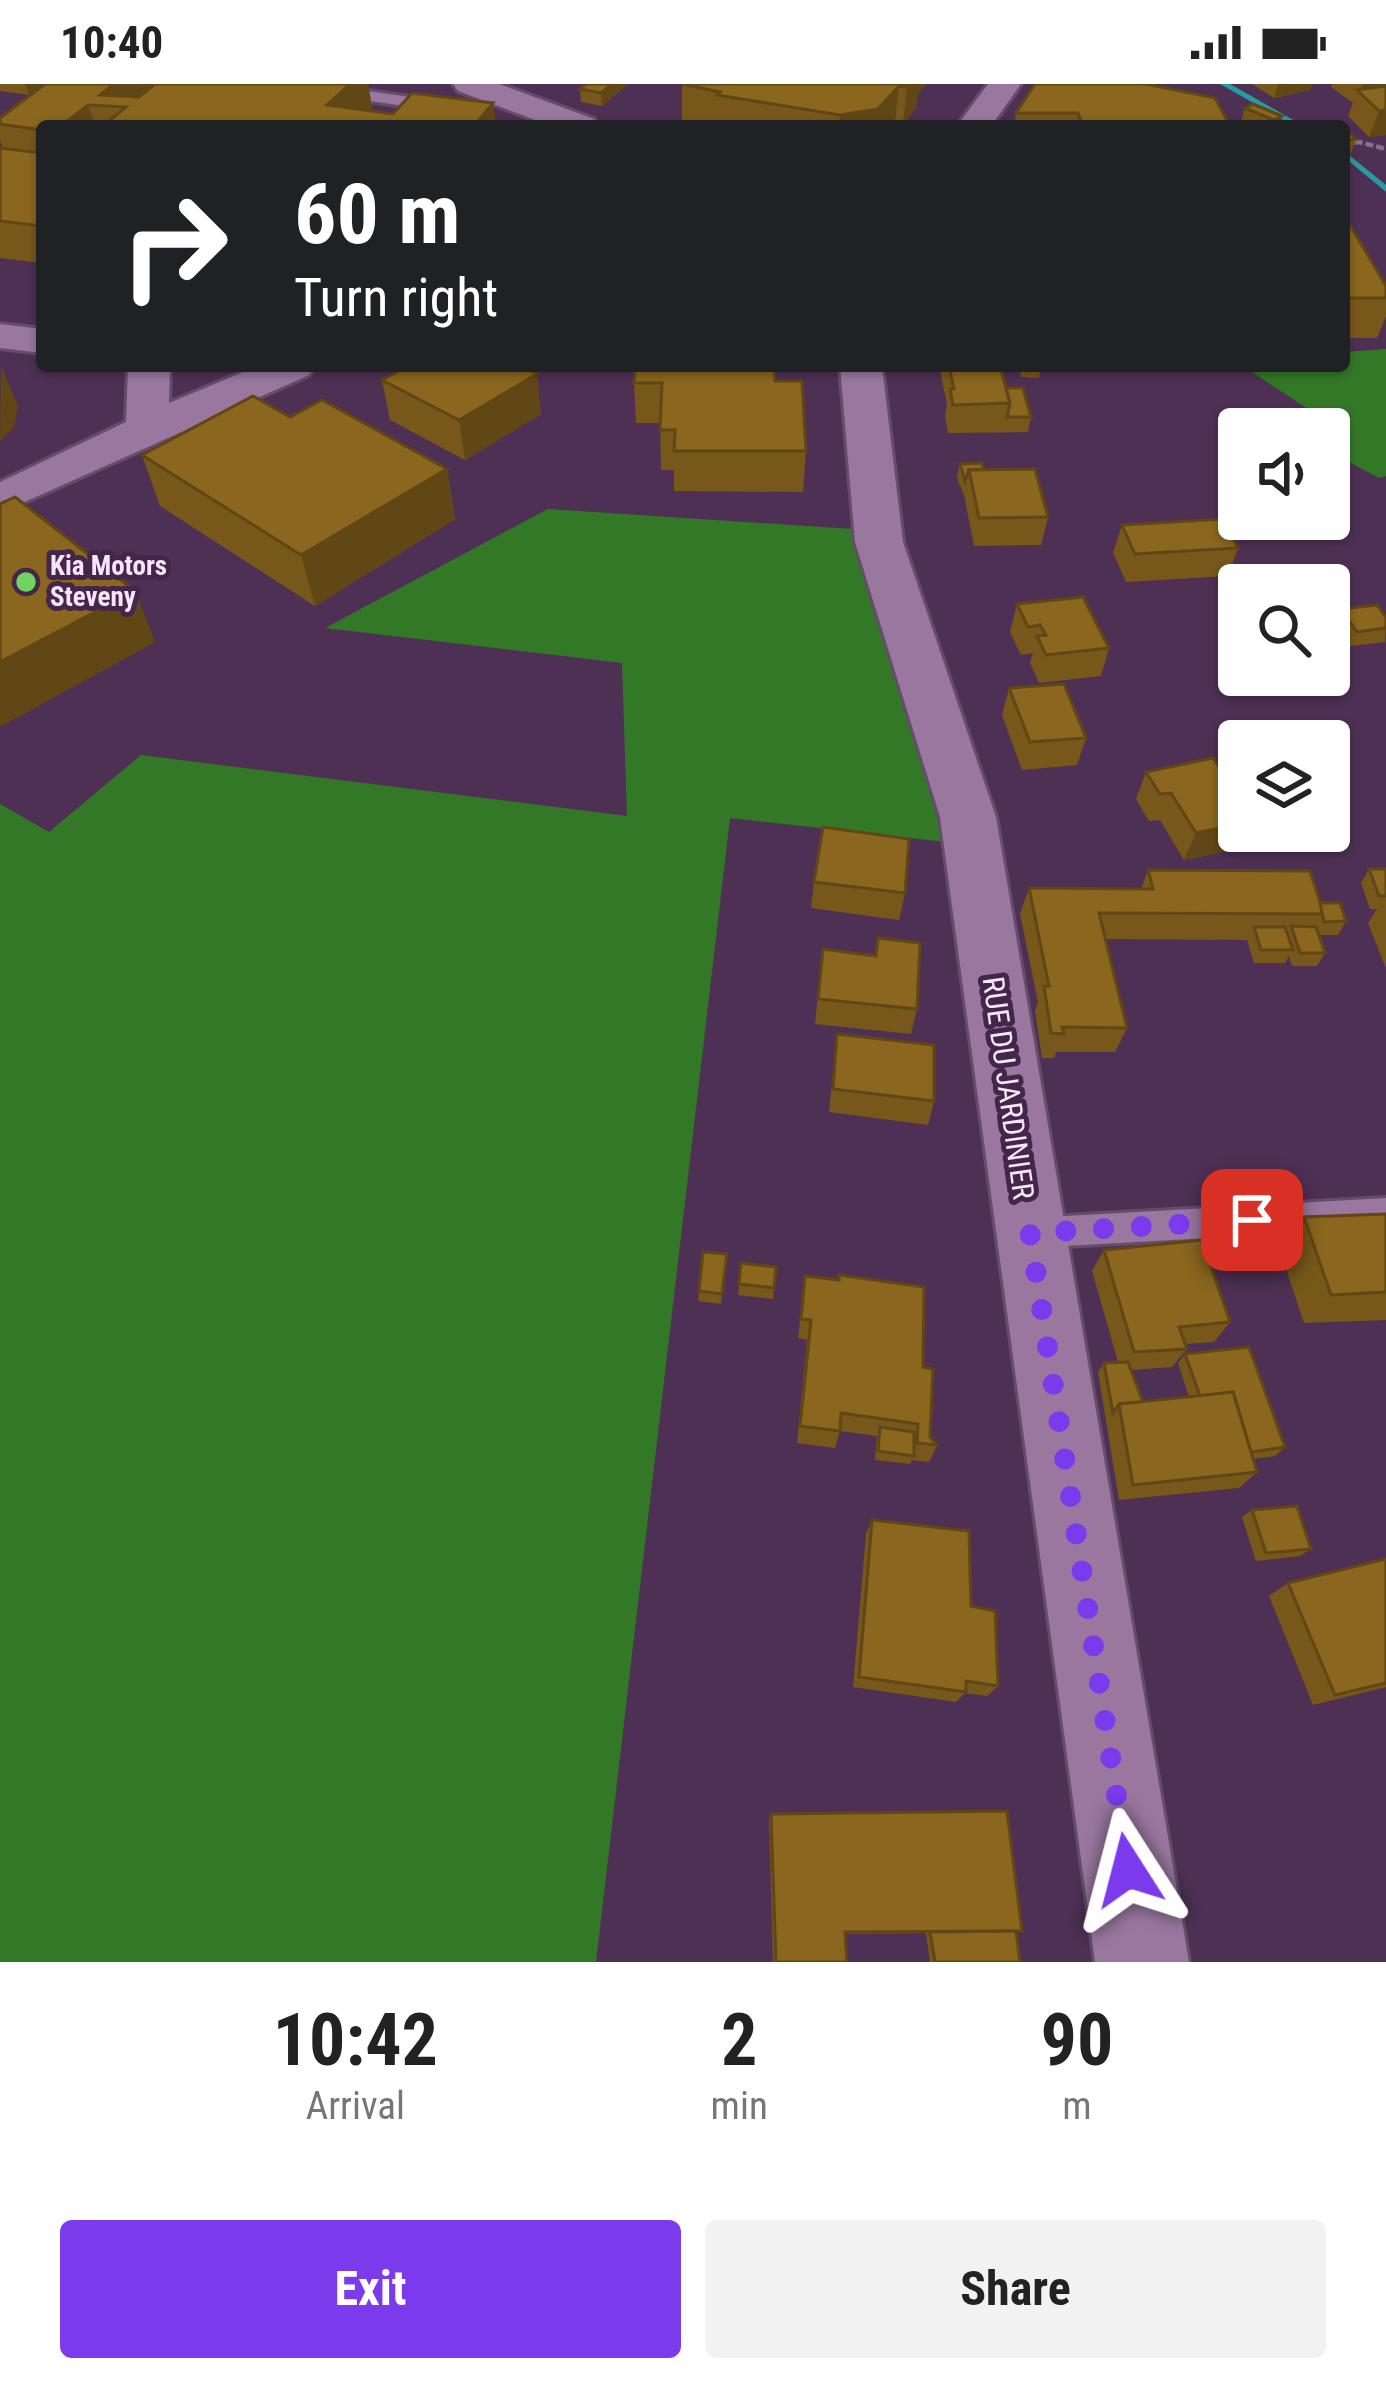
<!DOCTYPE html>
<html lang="en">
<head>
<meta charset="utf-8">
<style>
  body { margin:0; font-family:"Roboto Condensed",sans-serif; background:#f2f2f2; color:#222; height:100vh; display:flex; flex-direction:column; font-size:45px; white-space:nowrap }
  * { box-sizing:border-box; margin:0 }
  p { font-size:39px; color:#767676 }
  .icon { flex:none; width:66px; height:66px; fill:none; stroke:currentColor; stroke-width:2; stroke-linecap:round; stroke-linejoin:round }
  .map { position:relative; height:1878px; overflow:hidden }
  .sheet { display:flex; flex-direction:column; background:#fff; flex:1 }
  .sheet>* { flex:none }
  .guide { position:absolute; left:36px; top:36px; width:1314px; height:252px; border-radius:12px; box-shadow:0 3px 9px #0004; background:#202124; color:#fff; overflow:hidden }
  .controls { position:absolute; left:1218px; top:324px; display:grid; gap:24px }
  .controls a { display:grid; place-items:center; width:132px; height:132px; border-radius:12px; background:#fff; box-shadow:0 3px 9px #0004; font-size:60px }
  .pin { position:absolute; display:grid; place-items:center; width:102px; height:102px; color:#fff; margin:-51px; border-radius:24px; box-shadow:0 6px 18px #0006 }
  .me { position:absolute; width:132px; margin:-66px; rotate:351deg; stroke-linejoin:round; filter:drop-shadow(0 0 9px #0008) }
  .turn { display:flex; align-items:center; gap:42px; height:252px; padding:0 60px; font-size:54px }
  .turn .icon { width:156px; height:156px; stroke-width:2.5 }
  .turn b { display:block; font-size:84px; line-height:102px }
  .eta { display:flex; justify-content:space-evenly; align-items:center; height:204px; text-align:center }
  .eta b { font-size:72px; font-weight:700; line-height:84px }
  .action { display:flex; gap:24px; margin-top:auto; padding:24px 60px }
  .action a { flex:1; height:138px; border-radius:12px; background:#7c3aed; color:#fff; font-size:48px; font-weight:700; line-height:138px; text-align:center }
  .action a+a { background:#f2f2f2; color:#222 }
  .status { display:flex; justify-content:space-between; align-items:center; height:84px; padding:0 60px; background:#fff; direction:ltr }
  .status svg { height:33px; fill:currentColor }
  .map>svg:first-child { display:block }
</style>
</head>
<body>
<div class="status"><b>10:40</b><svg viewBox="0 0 49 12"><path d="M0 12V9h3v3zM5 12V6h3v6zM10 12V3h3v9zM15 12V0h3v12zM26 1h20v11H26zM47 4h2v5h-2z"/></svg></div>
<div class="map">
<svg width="1386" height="1878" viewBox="0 0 1386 1878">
  <rect width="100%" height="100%" fill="#4e3054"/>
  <g fill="#337827">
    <path d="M1386,265V392L1379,394L1329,367V345H1320L1314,329L1243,282H1344V268Z"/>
    <path d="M548,425L853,445L946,758L730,734L596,1878H0V720L49,748L141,671L627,732L622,579L325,544Z"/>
  </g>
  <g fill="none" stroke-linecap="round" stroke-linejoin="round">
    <g fill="#289ba1" fill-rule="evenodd">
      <path d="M1220,0H1230L1304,42H1294Z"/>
      <path d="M1344,67L1386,101V108L1344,73Z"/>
    </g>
    <g stroke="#664c6b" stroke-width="6">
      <g id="lane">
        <path d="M319,0L445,18L453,23L445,28L323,10L315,5Z"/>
        <path d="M1386,1114V1144L1029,1164L1017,1160L1012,1149L1017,1138L1029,1134Z"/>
      </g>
    </g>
    <g stroke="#664c6b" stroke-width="6">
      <g id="street">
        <path d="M453,0H499L594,35L599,42H551L458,7Z"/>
        <path d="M988,0H1021L991,42H957Z"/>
        <path d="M0,240L42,245V269L0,264Z"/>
        <path d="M128,282H170L169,319L258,282H315L309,291L0,429V398L126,338Z"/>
        <path d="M840,282H882L903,458L996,733L1189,1878H1095L940,733L855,458Z"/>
      </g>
    </g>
    <path stroke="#896f8e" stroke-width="4.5" stroke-dasharray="8 3" stroke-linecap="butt" d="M1344,61L1359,58L1386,65"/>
    <use href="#lane" fill="#99779f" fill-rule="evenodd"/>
    <use href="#street" fill="#99779f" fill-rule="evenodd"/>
  </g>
  <g fill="#77581a">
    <path d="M0,0H368L372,23L368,27L393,30L493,19L496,42H42V179L0,174V64H3L0,57V34L30,11L0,7Z"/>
    <path d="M628,0L602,22L581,18L580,5Z"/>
    <path d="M682,0H926L917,12L916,24L903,40L895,38L892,42H706L682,37Z"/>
    <path d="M1035,0L1230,42H1014L1016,29Z"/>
    <path d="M1252,0H1312L1310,6L1274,14Z"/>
    <path d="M1332,0H1386V51L1369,53L1348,32L1353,19L1331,3Z"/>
    <path d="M1245,24L1282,32L1279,42H1252L1241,38Z"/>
    <path d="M1344,43L1356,55L1344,88Z"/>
    <path d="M1344,131L1386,202V232L1377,254H1344Z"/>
    <path d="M939,282H1000L1006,304L1031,333L1028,348L948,349L945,333L947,320Z"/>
    <path d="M1019,282H1041L1039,294L1021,293Z"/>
    <path d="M382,296L541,330L465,376L390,336Z"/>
    <path d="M775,297L806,367L803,408L674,407V386H661L660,339H636L634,299Z"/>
    <path d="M290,333L447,385L455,435L315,522L160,422L142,371Z"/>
    <path d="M960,380L984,386L1048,433L1041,461L974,462L964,411L957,394Z"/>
    <path d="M1122,441L1238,464L1228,492L1126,498L1113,469Z"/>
    <path d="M1017,520L1109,564L1101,592L1039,599L1030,579L1033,569L1021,571L1010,548Z"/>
    <path d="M1341,525L1386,534L1385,558L1350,562L1335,539Z"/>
    <path d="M1009,604L1086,654L1077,681L1022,686L1002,631Z"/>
    <path d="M1146,688L1239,747H1250L1242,764L1184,776L1160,736L1149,737L1136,715Z"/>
    <path d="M1369,785H1386V885L1368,839L1377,825H1370L1361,799Z"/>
    <path d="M1148,786L1320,819L1346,837L1338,851H1319L1325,869L1317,882H1292L1289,872L1285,879H1254L1247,856L1105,855L1127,944L1115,968H1056L1054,974H1042L1035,927L1038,918L1020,830L1029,804L1141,805Z"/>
    <path d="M814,798L905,809L899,836L811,824Z"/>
    <path d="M878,854L917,925L911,950L815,940L823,865L875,871Z"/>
    <path d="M837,950L934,1017L928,1041L829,1028Z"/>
    <path d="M1386,1130V1236L1304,1239L1279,1164L1304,1133Z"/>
    <path d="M1104,1166L1230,1238L1214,1258L1185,1260L1187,1265L1172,1283L1131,1286L1143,1318L1189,1313L1178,1279L1185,1270L1285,1363L1275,1372L1253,1375L1257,1388L1239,1404L1119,1416L1098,1288L1104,1279L1118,1278L1092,1187Z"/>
    <path d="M727,1170L721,1220L698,1217L699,1207Z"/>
    <path d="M741,1179L776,1183L773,1215L738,1211Z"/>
    <path d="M805,1192L923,1283L930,1353L937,1361L929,1378L912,1376L910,1380L875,1376L877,1352L840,1347L835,1364L797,1359L807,1256L798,1254Z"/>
    <path d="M1252,1426L1311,1465L1300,1472L1256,1477L1242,1433Z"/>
    <path d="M872,1436L971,1522L998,1602L987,1612L965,1609L956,1618L853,1603L866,1450Z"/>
    <path d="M1386,1475V1603L1313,1621L1269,1512L1288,1499Z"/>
    <path d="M771,1730L1016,1847L1020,1878H930L926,1849L845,1850L847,1878H773L769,1735Z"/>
  </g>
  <g fill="#614715">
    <path d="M25,0H57L29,12Z"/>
    <path d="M114,0H170L126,23L100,11Z"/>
    <path d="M350,0H368L372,23L352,42L327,21Z"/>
    <path d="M612,0H628L602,22L601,9Z"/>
    <path d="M909,0H926L917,12L916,24L903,40L907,3Z"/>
    <path d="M1278,0H1312L1310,6L1274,14Z"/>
    <path d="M1363,0H1386V16L1360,8Z"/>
    <path d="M899,2L895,38L892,42H839L840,31Z"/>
    <path d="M493,19L496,42H475V41Z"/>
    <path d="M88,21L95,42H61Z"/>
    <path d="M1386,26V51L1369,53L1379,27Z"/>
    <path d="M1282,32L1279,42H1272L1274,36Z"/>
    <path d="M1,282L18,322L14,343L0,357Z"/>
    <path d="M537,290L541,330L465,376L459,336Z"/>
    <path d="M447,385L455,435L315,522L301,471Z"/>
    <path d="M135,507L155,558L0,643V578Z"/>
    <path d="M1239,740V747H1250L1242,764L1184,776L1196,749Z"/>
  </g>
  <g fill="#8a661e" stroke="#614715" stroke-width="3">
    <path d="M45,0H114L100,11L139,13L155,0H350L327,21L393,30L412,9L493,19L475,41L485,42H143L109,37L126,23L88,21L61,42H42V46L0,40V34Z"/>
    <path d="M586,0H612L601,9L580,5Z"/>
    <path d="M682,0H909L907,3L899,2L878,25L840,31L717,11L720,8Z"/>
    <path d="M1035,0H1146L1215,14L1230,42H1083L1078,29H1016Z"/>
    <path d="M1386,2V26L1379,27L1357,6Z"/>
    <path d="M1253,20L1282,32L1274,36L1245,24Z"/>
    <path d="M1344,43L1356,55L1344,56Z"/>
    <path d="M0,64L42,69V142L0,137Z"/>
    <path d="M1344,131L1386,202V214H1344Z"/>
    <path d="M408,282H521L537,290L459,336L382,296Z"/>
    <path d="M635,282H774L775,297H802L806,367H674L675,346H660L662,299H634Z"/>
    <path d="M949,282H1000L1010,319L953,321L950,305H954Z"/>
    <path d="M1006,304H1023L1031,333H1007L1010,319Z"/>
    <path d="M253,312L290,333L322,316L447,385L301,471L142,371Z"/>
    <path d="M982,379L984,386H969L965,397L960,380Z"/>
    <path d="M1035,385L1048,433L979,434L969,386Z"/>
    <path d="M15,413L135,507L0,578V420Z"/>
    <path d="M1223,435L1238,464L1135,470L1122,441Z"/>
    <path d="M1083,513L1109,564L1046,571L1037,552L1046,551L1040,541L1028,543L1017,520Z"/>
    <path d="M1377,521L1386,534V544L1357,548L1341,525Z"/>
    <path d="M1064,600L1086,654L1030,658L1009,604Z"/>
    <path d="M1213,674L1239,712V740L1196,749L1171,709L1160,710L1146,688Z"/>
    <path d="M823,743L909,755L905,809L814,798Z"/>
    <path d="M1369,785H1386V812H1379Z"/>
    <path d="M1148,786L1310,787L1324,830L1099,829L1127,944L1062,943L1064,950L1051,949L1044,902H1049L1029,804L1153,805Z"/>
    <path d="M1320,819H1340L1346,837L1324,838Z"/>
    <path d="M1291,842L1316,843L1325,869H1300Z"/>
    <path d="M1254,843H1285L1293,866H1261Z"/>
    <path d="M878,854L920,859L917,925L818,915L823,865L876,872Z"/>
    <path d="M837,950L934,961V1017L833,1005Z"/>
    <path d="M1386,1130V1208L1331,1211L1304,1133Z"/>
    <path d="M1202,1156L1230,1238L1179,1243L1187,1265L1134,1268L1104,1166Z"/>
    <path d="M703,1168L727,1170L722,1210L699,1207Z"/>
    <path d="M741,1179L776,1183L774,1204L739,1200Z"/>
    <path d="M839,1191L924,1203L923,1283L933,1285L930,1353L937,1361L917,1359L918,1340L841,1329L840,1347L800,1342L811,1236L801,1235L805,1192L839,1196Z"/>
    <path d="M1249,1263L1285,1363L1251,1368L1233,1308L1200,1312L1185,1270Z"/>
    <path d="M1128,1278L1143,1318L1119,1320L1113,1329L1104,1279Z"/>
    <path d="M1233,1308L1257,1388L1133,1401L1119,1320Z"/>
    <path d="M880,1343L914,1348V1372L878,1367Z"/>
    <path d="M1297,1422L1311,1465L1266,1469L1252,1426Z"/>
    <path d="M872,1436L969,1447L971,1522L995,1527L998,1602L966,1597V1608L859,1593Z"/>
    <path d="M1386,1475V1599L1335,1611L1288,1499Z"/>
    <path d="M1007,1727L1022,1847L845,1848L847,1878H776L771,1730Z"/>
    <path d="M1016,1847L1020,1878H935L930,1848Z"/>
  </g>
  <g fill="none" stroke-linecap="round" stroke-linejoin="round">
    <path stroke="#7c3aed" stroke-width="21" stroke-dasharray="0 37.8" d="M1128,1786L1030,1149L1252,1136"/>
  </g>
  <circle fill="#6fd35f" stroke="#432649" stroke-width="4.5" cx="26" cy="498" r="12"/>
  <g text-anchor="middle" stroke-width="10" stroke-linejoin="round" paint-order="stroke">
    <g font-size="27" font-weight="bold" fill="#f8e5fb" stroke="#432649" text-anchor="start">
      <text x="50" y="491">Kia Motors<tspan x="50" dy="31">Steveny</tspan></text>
    </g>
    <g font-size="30" fill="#f8e5fb" stroke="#432649">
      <text transform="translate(1008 1004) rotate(82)" y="10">RUE DU JARDINIER</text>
    </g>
  </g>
</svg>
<div class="controls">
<a><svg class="icon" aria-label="sound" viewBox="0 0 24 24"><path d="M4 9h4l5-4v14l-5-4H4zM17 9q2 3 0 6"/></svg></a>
<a><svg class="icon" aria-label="search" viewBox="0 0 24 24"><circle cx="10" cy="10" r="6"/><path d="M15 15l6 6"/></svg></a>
<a><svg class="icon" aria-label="layers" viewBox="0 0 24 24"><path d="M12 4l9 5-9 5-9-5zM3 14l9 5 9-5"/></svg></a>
</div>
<div class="pin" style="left:1252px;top:1136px;background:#d93025"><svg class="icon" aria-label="arrive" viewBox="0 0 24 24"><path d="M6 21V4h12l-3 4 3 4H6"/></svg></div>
<svg class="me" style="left:1128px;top:1786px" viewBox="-20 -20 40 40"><path d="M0-17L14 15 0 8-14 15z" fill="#7c3aed" stroke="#fff" stroke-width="4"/></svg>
<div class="guide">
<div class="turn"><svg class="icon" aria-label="right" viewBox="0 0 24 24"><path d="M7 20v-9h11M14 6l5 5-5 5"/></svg><div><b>60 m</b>Turn right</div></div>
</div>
</div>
<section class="sheet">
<div class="eta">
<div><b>10:42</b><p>Arrival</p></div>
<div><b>2</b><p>min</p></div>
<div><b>90</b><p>m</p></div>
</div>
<div class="action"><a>Exit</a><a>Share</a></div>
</section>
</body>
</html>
